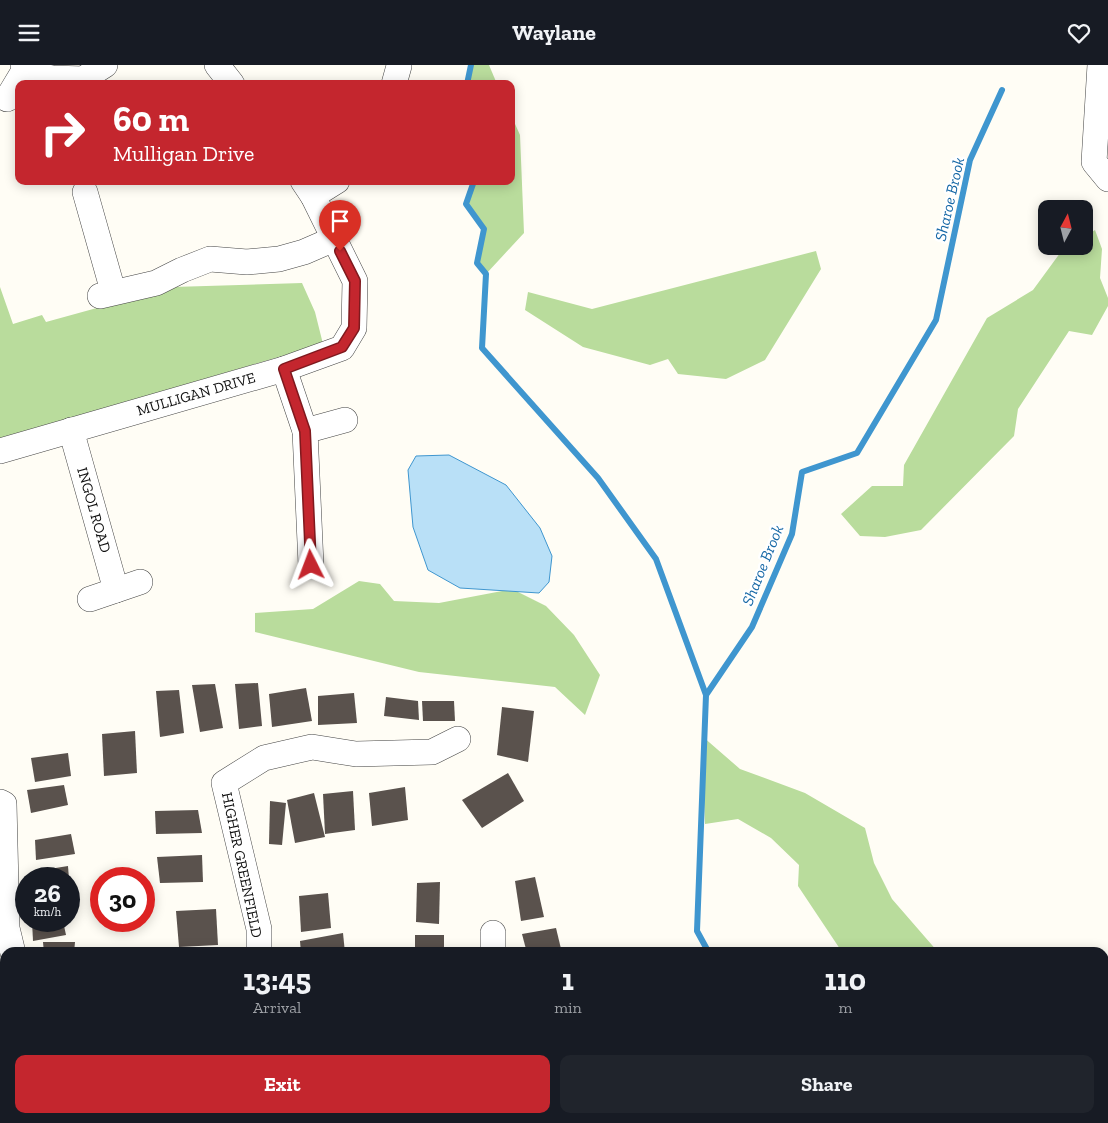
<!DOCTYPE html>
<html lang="en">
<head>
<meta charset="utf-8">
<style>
  body { margin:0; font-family:"Zilla Slab",serif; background:#20242c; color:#f1f3f6; height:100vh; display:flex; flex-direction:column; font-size:19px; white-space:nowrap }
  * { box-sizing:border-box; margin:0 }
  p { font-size:16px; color:#9ea1a6 }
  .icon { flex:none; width:28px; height:28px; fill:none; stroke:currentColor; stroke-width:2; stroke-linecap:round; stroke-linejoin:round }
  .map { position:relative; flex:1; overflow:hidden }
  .side { position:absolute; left:0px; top:882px; width:1109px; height:176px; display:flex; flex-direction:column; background:#171b24; border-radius:15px 15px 0 0; box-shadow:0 2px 12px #0003 }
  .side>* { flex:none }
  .top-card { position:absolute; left:15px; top:15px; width:500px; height:105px; border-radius:10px; box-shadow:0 2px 12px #0003; background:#c4262e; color:#fff; overflow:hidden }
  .needle { width:32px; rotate:7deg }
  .tools { position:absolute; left:1038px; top:135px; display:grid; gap:10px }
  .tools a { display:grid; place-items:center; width:55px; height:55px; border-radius:10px; background:#171b24; box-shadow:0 2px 12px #0003; font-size:25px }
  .speed { position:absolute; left:15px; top:802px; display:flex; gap:10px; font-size:25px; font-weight:700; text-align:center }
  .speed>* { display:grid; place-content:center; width:65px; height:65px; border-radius:50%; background:#171b24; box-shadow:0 2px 12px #0003; line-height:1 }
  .speed small { font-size:12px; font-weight:400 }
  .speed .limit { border:8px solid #d22; background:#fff; color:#111 }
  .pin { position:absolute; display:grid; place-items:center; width:42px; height:42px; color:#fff; margin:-51px -21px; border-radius:50% 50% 50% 0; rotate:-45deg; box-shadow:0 0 5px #0007 }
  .pin .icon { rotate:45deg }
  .me { position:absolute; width:55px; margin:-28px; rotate:357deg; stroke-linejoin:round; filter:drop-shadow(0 0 4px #0008) }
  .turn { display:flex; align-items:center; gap:18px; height:105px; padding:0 15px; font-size:22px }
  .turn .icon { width:65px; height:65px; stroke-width:2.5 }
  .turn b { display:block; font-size:35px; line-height:42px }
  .eta { display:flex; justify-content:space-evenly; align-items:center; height:85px; text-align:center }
  .eta b { font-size:30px; font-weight:800; line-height:35px }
  .primary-button { display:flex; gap:10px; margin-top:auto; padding:10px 15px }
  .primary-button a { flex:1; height:58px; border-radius:10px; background:#c4262e; color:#fff; font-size:20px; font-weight:800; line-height:58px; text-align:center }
  .primary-button a+a { background:#20242c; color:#f1f3f6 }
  header { display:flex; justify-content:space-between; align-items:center; height:65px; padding:0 15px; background:#171b24; font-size:22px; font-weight:800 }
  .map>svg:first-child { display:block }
</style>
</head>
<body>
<header><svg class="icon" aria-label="menu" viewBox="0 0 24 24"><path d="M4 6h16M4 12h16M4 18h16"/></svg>Waylane<svg class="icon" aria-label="heart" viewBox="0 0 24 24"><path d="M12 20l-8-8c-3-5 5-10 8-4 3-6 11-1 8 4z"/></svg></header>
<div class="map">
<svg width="1108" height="1058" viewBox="0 0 1108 1058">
  <rect width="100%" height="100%" fill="#fffdf5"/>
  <g fill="#b9dc9c">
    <path d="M471,0H489L497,19H467Z"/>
    <path d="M511,50L520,70L524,168L486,209L477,198L484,164L466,139L474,116H511Z"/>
    <path d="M1095,165L1102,184L1100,213L1108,233V241L1092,270L1069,266L1018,344L1014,371L921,465L885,472L860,471L841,449L872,421H903L904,400L987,253L1033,225L1063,184L1068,181H1084V172Z"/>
    <path d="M816,186L821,204L765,295L726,314L678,309L668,294L650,300L583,282L525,245L528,227L592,244Z"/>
    <path d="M302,218L315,247L323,279L0,374V222L13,259L42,250L46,257L173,222Z"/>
    <path d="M359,516L380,519L394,536L439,538L512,524L546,541L574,570L600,610L585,650L555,622L419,607L255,567V548L313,544Z"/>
    <path d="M702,671L740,704L805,728L865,763L874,798L892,834L938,887H842L798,821L799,800L771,773L738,754L705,759Z"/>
    <path d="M933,1054H1054L1050,1058H932Z"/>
  </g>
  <path fill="#b9e0f7" stroke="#3f96cf" d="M449,390L506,420L540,463L552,491L549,517L539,528L460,523L428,505L413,462L408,405L416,391Z"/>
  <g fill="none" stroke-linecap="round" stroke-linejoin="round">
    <g stroke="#3f96cf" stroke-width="6">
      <path d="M467,19L471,0"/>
      <path d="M474,116L466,139L484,164L477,198L486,209L482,283L598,413L656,494L706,630"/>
      <path d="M709,888L697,866L706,630L752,562L792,469L802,407L857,388L936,255L970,95L1002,25"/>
      <path d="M783,1054L789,1058"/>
    </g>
  </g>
  <g fill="#5a524d">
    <path d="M258,618L262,661L239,664L235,619Z"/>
    <path d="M215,619L223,663L200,667L192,620Z"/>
    <path d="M306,623L312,656L272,662L269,629Z"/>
    <path d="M179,625L184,668L160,672L156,626Z"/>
    <path d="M354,628L357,658L318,660V631Z"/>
    <path d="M386,632L418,636L419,655L384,651Z"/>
    <path d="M422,636H454L455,656H423Z"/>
    <path d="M502,642L534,646L528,697L497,690Z"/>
    <path d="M135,666L137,708L104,711L102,669Z"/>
    <path d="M68,688L71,711L35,717L31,693Z"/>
    <path d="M508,708L524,736L482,763L462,735Z"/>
    <path d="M64,720L68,740L31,748L27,725Z"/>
    <path d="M405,722L408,755L372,761L369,728Z"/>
    <path d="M353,726L355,765L325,769L323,729Z"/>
    <path d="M314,728L325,772L295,778L287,735Z"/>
    <path d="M270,736L286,738L282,780L269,779Z"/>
    <path d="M198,745L202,768L156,769L155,746Z"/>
    <path d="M71,769L75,789L36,795L35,775Z"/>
    <path d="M202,790L203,817L160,818L157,792Z"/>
    <path d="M68,801L69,814H32L31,807Z"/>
    <path d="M535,812L544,852L521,856L515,816Z"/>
    <path d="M440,817L439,859L416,857L417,818Z"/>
    <path d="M328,828L331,863L301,867L299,831Z"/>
    <path d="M216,844L218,880L179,882L176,846Z"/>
    <path d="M32,856H63L66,870L33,876Z"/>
    <path d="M556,863L562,888H527L522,869Z"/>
    <path d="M343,868L345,888H301L300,876Z"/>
    <rect x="415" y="870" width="29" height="18"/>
    <path d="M43,877H75L74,888H44Z"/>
    <rect x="165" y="1054" width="58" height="4"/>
    <path d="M330,1054H359L361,1058H322Z"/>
    <path d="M373,1054H402L403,1058H374Z"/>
    <path d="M413,1054H438L439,1058H415Z"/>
    <path d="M555,1054H575V1055L556,1058Z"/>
  </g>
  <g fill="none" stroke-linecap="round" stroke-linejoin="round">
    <g stroke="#444" stroke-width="26">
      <g id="street">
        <path d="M217,0L232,19"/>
        <path d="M1100,0L1094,97L1108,114"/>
        <path d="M23,8L53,13L83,14L105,0"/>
        <path d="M394,19L399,1"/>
        <path d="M7,34L25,4L23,0"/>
        <path d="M85,127L113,226"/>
        <path d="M313,131L337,116"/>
        <path d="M100,231L156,218L182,205L210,194L247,197L279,194L304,187L334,174"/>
        <path d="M284,304L305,366L311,500"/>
        <path d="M71,365L116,525"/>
        <path d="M305,366L345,355"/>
        <path d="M0,386L284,304L342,283L354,263L355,216L313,131L303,116"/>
        <path d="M90,534L140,517"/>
        <path d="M0,737L4,739L7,863L13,888"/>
        <path d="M493,868V888"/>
        <path d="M259,888V864L224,718L264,693L312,682L356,689L432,687L458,674"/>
        <path d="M271,1054L273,1058"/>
        <path d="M502,1058L504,1054"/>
      </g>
    </g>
    <use href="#street" stroke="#fff" stroke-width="25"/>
  </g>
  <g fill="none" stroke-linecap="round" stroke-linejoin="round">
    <g stroke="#7f191e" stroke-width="12">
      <path id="route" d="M311,500L305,366L284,304L342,282L354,263L355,216L340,186"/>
    </g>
    <use href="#route" stroke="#c4262e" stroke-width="9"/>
  </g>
  <g text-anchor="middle" stroke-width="5" stroke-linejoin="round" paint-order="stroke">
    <g font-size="15" fill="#111" stroke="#fff">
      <text transform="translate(196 329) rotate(-16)" y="5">MULLIGAN DRIVE</text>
      <text transform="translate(94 445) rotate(74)" y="5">INGOL ROAD</text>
      <text transform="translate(242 800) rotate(78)" y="5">HIGHER GREENFIELD</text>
    </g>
    <g font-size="16" font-style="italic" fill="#1768a6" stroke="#fff">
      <text transform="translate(949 134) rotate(-77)" y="6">Sharoe Brook</text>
      <text transform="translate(762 500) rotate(-68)" y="6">Sharoe Brook</text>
    </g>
  </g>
</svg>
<div class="tools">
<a><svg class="needle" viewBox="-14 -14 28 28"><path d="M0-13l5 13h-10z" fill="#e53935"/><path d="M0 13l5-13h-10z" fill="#9ea1a6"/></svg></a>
</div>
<div class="speed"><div>26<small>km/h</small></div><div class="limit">30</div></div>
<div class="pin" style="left:340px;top:186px;background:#d93025"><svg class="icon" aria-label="arrive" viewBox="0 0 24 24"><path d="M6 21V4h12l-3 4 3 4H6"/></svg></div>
<svg class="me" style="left:311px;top:500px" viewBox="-20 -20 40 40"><path d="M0-17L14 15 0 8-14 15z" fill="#c4262e" stroke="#fff" stroke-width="4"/></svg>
<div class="top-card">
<div class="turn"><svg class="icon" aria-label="right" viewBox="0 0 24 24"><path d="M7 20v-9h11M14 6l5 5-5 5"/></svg><div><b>60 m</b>Mulligan Drive</div></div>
</div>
<section class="side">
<div class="eta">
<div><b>13:45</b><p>Arrival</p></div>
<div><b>1</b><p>min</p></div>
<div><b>110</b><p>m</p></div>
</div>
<div class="primary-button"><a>Exit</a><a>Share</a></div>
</section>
</div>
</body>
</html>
